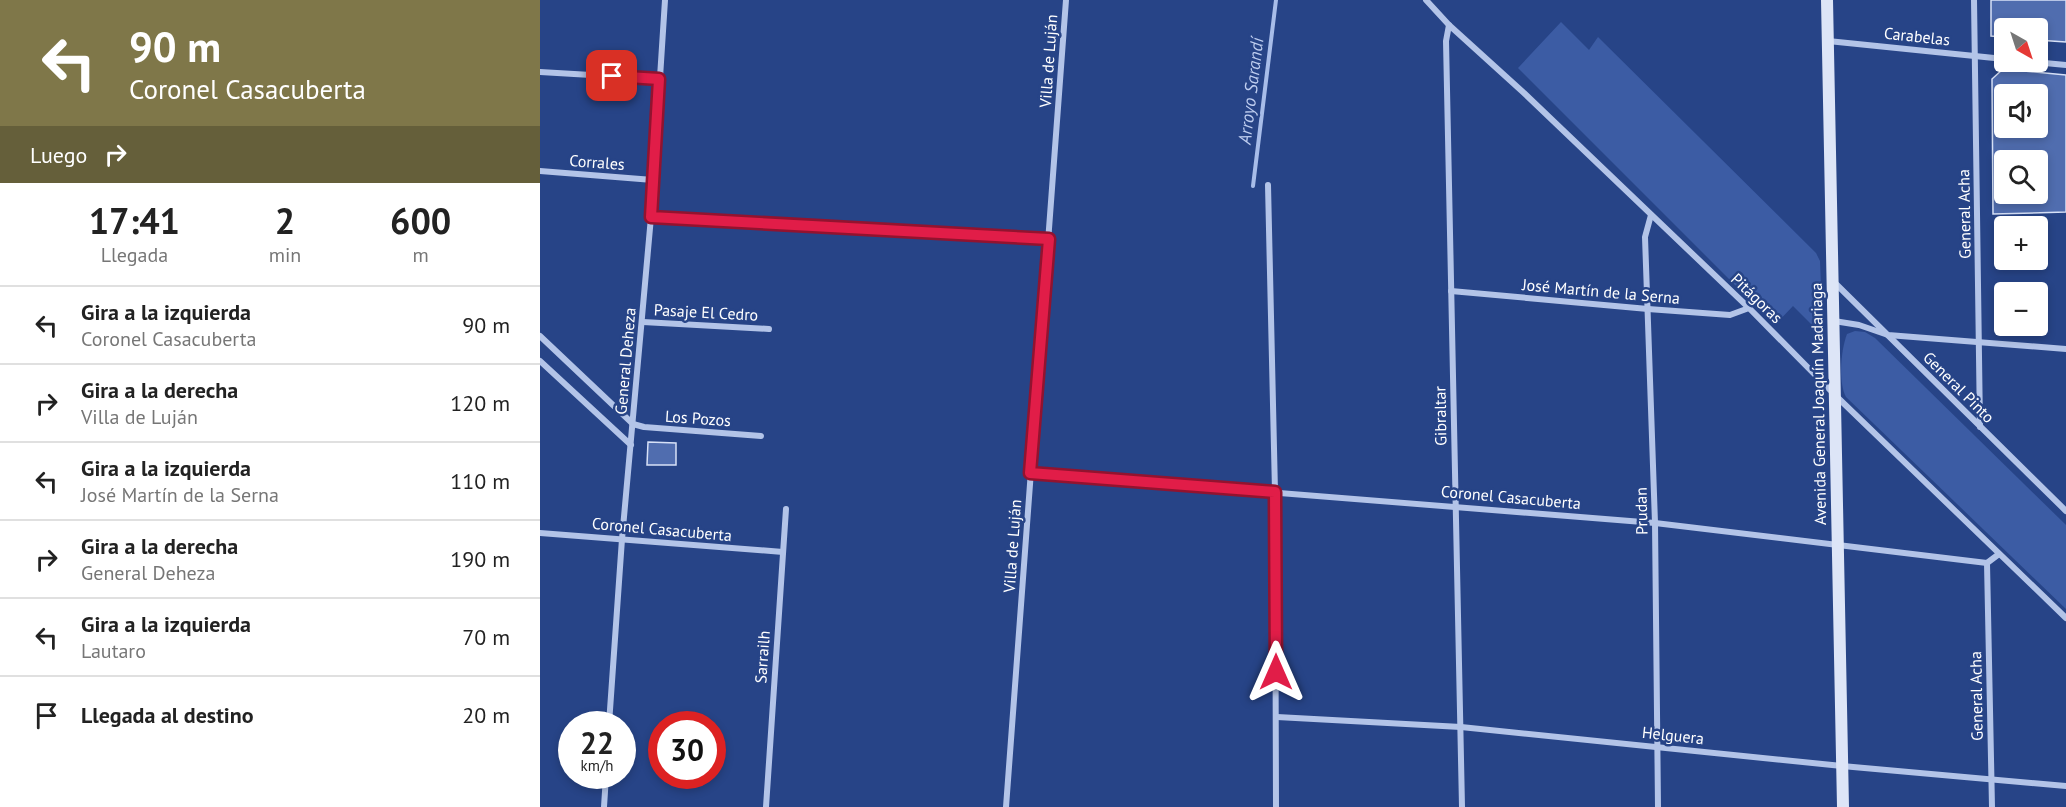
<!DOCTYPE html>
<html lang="es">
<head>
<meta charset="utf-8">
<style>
  body { margin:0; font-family:"PT Sans",sans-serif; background:#f2f2f2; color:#222; height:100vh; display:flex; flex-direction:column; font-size:22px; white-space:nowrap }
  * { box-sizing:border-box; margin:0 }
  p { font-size:20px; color:#767676 }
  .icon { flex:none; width:33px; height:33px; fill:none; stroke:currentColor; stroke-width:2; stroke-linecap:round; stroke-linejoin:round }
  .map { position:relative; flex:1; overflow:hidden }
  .drawer { display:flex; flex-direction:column; background:#fff; width:540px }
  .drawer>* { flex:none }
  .hud { background:#7f7749; color:#fff; overflow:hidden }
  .needle { width:39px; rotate:141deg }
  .controls { position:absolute; left:1454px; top:18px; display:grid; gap:12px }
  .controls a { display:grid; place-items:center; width:54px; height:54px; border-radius:6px; background:#fff; box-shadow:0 3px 9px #0003; font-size:30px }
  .speed { position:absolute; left:18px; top:711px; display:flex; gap:12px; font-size:30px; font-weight:700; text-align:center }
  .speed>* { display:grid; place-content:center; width:78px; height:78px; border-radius:50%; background:#fff; box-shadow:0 3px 9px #0003; line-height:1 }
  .speed small { font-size:15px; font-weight:400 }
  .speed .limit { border:9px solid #d22; background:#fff; color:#111 }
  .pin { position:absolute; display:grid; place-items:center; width:51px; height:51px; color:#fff; margin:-26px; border-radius:12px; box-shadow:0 3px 9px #0006 }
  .me { position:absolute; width:66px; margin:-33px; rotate:0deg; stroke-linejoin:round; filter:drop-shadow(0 0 4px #0008) }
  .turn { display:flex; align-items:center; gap:21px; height:126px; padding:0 30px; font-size:27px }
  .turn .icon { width:78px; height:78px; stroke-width:2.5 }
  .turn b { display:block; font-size:42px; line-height:51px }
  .then { display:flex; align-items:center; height:57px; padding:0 30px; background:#0003; gap:12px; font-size:22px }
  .eta { display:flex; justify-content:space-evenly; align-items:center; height:102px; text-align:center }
  .eta b { font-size:36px; font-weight:700; line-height:42px }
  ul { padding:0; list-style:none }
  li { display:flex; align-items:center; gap:18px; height:78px; padding:0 30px; border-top:2px solid #e0e0e0 }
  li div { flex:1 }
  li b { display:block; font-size:22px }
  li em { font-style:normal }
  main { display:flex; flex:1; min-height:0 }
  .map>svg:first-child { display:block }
</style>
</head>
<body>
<main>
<section class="drawer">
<div class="hud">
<div class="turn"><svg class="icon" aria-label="left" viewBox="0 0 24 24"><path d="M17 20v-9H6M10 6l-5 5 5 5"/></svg><div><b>90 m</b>Coronel Casacuberta</div></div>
<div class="then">Luego<svg class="icon" aria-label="right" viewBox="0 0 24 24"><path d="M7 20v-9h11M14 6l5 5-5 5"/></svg></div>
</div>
<div class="eta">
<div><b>17:41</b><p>Llegada</p></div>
<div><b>2</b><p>min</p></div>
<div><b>600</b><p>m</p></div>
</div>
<ul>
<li><svg class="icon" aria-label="left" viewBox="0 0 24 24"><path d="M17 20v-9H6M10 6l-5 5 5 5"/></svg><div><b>Gira a la izquierda</b><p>Coronel Casacuberta</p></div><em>90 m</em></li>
<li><svg class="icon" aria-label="right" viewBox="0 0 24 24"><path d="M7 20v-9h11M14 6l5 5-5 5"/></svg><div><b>Gira a la derecha</b><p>Villa de Luján</p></div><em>120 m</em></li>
<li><svg class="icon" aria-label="left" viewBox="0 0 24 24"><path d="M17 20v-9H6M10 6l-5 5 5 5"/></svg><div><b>Gira a la izquierda</b><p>José Martín de la Serna</p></div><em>110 m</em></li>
<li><svg class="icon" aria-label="right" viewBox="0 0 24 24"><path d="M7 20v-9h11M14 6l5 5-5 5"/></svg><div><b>Gira a la derecha</b><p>General Deheza</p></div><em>190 m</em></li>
<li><svg class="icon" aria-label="left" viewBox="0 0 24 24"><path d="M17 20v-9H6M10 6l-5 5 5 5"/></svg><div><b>Gira a la izquierda</b><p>Lautaro</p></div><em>70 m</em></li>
<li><svg class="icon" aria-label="arrive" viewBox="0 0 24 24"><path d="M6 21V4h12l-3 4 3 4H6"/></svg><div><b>Llegada al destino</b></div><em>20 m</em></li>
</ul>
</section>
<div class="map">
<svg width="1526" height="807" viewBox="0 0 1526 807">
  <rect width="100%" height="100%" fill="#274487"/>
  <g fill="#3c5ca4">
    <path d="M1021,22L1049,50L1058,37L1276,253L1280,261L1283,336L1253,306L1235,325L978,68Z"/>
    <path d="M1315,331L1325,332L1335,338L1526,525V609L1306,397C1298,382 1301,349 1307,334Z"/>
  </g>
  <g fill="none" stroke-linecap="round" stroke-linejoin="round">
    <path stroke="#a8bde9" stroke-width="4" d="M713,186L736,0"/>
  </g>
  <g fill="#506daf" stroke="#d7e1f7" stroke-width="1.5" fill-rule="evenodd">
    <path d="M1451,0H1526V42L1497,40V28H1464V37L1451,36Z"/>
    <path d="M1463,69L1526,75V212L1453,214L1452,79ZM1464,94H1497V128H1464ZM1464,160H1497V194H1464Z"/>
    <path d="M108,442L136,443V465H107Z"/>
  </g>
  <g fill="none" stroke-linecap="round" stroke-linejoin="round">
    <g stroke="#b3c4e8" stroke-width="6">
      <path d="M886,0L909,25L984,93L1209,308L1295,395L1526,618"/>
      <path d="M1434,0L1440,427"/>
      <path d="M909,25L906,41L922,807"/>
      <path d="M1288,41L1464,59"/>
      <path d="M1494,62L1526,65"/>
      <path d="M0,72L119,79"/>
      <path d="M0,171L113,180"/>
      <path d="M728,185L735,492L736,807"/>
      <path d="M1111,215L1105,237L1115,523L1118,807"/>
      <path d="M111,217L509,239"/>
      <path d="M1294,282L1526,511"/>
      <path d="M911,291L1108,309L1190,315L1209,308"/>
      <path d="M1294,321L1319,325L1348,335L1526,349"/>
      <path d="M103,322L229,329"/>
      <path d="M0,336L93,424L104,427L221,436"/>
      <path d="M0,361L91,445"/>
      <path d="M490,473L1115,523L1447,563"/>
      <path d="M0,533L243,552"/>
      <path d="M737,717L921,727L1302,766L1526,786"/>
      <path d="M69,724L82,539L111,217L125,0"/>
      <path d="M64,807L66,776"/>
      <path d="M226,807L246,509"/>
      <path d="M466,807L526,0"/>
      <path d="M1452,807L1447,563L1459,554"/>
    </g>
    <path stroke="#dde5f7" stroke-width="12" d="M1287,0L1303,807"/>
  </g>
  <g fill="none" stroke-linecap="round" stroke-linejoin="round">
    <g stroke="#92132f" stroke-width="15">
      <path id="route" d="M72,76L119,79L111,217L509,239L490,473L735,492L736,672"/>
    </g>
    <use href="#route" stroke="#e11d48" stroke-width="10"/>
  </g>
  <g text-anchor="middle" stroke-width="5" stroke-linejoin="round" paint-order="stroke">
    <g font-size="16" fill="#fff" stroke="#274487">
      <text transform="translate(1377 36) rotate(6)" y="6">Carabelas</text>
      <text transform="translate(508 61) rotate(-86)" y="6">Villa de Luján</text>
      <text transform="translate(57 162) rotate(4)" y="6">Corrales</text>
      <text transform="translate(1424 214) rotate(-91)" y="6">General Acha</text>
      <text transform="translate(1061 291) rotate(5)" y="6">José Martín de la Serna</text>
      <text transform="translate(1217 298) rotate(44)" y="6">Pitágoras</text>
      <text transform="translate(166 312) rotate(3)" y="6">Pasaje El Cedro</text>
      <text transform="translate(85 361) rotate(-85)" y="6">General Deheza</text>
      <text transform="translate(1419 387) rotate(45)" y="6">General Pinto</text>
      <text transform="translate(1278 404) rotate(-91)" y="6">Avenida General Joaquín Madariaga</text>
      <text transform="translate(900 416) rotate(-91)" y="6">Gibraltar</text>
      <text transform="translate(158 418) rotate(4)" y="6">Los Pozos</text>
      <text transform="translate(971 497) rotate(5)" y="6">Coronel Casacuberta</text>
      <text transform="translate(1101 511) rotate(-91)" y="6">Prudan</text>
      <text transform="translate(122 529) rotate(5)" y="6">Coronel Casacuberta</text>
      <text transform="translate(472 546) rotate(-86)" y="6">Villa de Luján</text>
      <text transform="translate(222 657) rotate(-86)" y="6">Sarrailh</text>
      <text transform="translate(1436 696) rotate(-91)" y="6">General Acha</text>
      <text transform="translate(1133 735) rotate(6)" y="6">Helguera</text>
    </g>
    <g font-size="18" font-style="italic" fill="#bfcef0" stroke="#274487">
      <text transform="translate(711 91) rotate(-83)" y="6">Arroyo Sarandí</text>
    </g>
  </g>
</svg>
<div class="controls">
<a><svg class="needle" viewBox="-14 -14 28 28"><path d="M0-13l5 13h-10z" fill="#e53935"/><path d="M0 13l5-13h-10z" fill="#767676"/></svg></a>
<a><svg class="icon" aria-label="sound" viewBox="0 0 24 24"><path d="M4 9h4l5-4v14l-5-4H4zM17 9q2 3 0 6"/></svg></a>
<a><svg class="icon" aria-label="search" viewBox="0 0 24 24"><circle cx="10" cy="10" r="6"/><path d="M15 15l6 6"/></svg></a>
<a>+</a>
<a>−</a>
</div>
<div class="speed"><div>22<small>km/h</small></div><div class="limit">30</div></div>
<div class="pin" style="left:72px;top:76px;background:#d93025"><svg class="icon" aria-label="arrive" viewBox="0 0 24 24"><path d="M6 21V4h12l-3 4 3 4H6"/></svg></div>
<svg class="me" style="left:736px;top:672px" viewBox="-20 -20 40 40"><path d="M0-17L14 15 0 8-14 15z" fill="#e11d48" stroke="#fff" stroke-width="4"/></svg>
</div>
</main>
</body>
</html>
